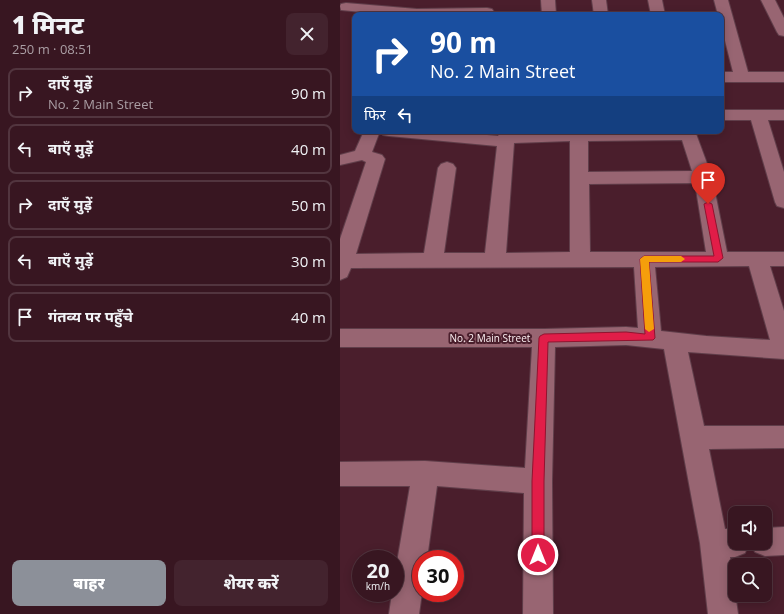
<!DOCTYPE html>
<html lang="hi">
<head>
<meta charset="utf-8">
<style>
  body { margin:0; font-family:"Open Sans","Noto Sans Devanagari",sans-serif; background:#43232e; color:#f1f3f6; height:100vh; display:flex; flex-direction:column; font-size:15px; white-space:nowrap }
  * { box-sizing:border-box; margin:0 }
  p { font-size:13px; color:#ab9fa5 }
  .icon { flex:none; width:22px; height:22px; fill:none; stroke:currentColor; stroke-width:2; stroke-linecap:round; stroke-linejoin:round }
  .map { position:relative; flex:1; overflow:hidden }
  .sheet { display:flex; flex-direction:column; background:#381621; width:340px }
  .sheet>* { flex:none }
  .guide { position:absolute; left:12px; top:12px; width:372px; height:122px; border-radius:8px; box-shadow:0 2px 10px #0003,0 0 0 1px #52353f; background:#1a4fa0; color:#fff; overflow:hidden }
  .controls { position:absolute; left:388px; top:506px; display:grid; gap:8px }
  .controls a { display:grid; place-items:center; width:44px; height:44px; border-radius:8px; background:#381621; box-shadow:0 2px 10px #0003,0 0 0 1px #52353f; font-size:20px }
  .speed { position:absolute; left:12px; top:550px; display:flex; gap:8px; font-size:20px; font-weight:700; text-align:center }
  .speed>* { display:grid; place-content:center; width:52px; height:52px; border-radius:50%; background:#381621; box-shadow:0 2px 10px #0003,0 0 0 1px #52353f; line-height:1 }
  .speed small { font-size:10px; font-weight:400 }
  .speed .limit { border:6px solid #d22; background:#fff; color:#111 }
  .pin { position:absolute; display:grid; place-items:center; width:34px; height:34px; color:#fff; margin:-41px -17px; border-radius:50% 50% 50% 0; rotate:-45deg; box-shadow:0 0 4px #0007 }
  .pin .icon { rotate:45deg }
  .me { position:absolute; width:44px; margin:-22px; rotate:0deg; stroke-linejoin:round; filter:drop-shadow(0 0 3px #0008) }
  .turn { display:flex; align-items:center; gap:14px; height:84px; padding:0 12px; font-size:18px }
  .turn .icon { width:52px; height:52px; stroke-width:2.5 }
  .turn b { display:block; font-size:28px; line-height:34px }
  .then { display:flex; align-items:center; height:38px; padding:0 12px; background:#0003; gap:8px; font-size:15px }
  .round { display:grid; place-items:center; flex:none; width:42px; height:42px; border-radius:8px; background:#43232e }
  .head { display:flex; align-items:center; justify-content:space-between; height:68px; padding:0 12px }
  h1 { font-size:24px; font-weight:800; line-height:30px }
  .primary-button { display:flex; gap:8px; margin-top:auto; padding:8px 12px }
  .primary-button a { flex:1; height:46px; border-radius:8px; background:#8c9099; color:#fff; font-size:16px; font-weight:800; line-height:46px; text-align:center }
  .primary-button a+a { background:#43232e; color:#f1f3f6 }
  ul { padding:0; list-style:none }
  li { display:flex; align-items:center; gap:12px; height:50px; margin:0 8px 6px; padding:0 4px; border:2px solid #52353f; border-radius:8px }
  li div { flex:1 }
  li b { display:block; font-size:15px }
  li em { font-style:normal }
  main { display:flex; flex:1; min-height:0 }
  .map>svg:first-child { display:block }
</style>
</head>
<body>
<main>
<section class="sheet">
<div class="head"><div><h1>1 मिनट</h1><p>250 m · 08:51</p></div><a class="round"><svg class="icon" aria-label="close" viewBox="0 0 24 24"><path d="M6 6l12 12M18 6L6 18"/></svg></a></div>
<ul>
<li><svg class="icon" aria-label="right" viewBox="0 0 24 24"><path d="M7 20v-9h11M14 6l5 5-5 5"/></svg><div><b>दाएँ मुड़ें</b><p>No. 2 Main Street</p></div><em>90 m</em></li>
<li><svg class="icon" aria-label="left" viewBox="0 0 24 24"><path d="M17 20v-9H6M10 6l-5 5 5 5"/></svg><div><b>बाएँ मुड़ें</b></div><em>40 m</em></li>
<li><svg class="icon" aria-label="right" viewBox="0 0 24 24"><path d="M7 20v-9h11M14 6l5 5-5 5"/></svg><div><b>दाएँ मुड़ें</b></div><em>50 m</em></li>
<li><svg class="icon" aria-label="left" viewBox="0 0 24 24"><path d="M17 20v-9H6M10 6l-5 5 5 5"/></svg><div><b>बाएँ मुड़ें</b></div><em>30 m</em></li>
<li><svg class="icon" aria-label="arrive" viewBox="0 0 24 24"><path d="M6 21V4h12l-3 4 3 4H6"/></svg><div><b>गंतव्य पर पहुँचे</b></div><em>40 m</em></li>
</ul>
<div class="primary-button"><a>बाहर</a><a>शेयर करें</a></div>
</section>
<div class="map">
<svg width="444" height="614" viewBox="0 0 444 614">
  <rect width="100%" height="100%" fill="#4a1e2c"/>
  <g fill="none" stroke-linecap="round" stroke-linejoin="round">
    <g stroke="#603e4a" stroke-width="2">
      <g id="minor">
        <path d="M201,0H215L216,15H202Z"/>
        <path d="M252,0H266L268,15H254Z"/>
        <path d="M308,0H322L325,15H311Z"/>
        <path d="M374,0H388L408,72H444V82H381V72H393L381,25V15H378Z"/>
        <path d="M421,0H435L444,18V36L439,35L437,32Z"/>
        <path d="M6,3L77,9L147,8L152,9L154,12L151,15H53L1,10L0,6L1,4Z"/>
        <path d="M381,110H444V120H428L444,172V208L437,206L435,202L411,120H381Z"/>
        <path d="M24,131H40L32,152L42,155L45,159L16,254L84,253L98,168L101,164L107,162L113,164L116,168L104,253H145L157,146L49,136L43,135L41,131H103L158,136L160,133L166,132L355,131L372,177L387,252H444V266H430L444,311V359L348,352L364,426H444V448L369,449L385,529H395V543H409L405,553L395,557H390L398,614H368L360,543L324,349L286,345L215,347L212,481L213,614H183L184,493L97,486L87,559H81V593H82L79,614H49L52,593H55V574L70,486H0V462L85,461L185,468L192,347H0V329H204L286,327L298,328L294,267L11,268L7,277L0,280V239L26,162L22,160L0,165V155L15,151ZM342,140L352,171L248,172V141ZM230,141V252L166,253L174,143ZM355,183L366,252H250L249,184ZM409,266L430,340L366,336L321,331L315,267Z"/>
        <path d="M444,527V555L425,556L415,552L411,543H425V528Z"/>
      </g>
    </g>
    <use href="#minor" fill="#986572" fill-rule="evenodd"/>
  </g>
  <path fill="#e11d48" stroke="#92132f" d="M368,202L372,204L383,258L378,262H309L315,338L313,340L208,342L204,481V555L202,559L198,561L194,559L192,555V481L199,338L200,336L204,334L286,332L305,334L300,259L304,256H374L364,204Z"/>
  <path fill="#f59e0b" d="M304,256H341L345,259L341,262H309L314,329L309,332L305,329L300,259Z"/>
  <g text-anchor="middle" stroke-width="4" stroke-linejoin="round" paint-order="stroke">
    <g font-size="10" fill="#fdf1f3" stroke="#4a1e2c">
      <text x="150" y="342">No. 2 Main Street</text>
    </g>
  </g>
</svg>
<div class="controls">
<a><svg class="icon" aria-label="sound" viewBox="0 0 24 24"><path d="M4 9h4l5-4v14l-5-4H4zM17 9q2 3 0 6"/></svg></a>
<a><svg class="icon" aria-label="search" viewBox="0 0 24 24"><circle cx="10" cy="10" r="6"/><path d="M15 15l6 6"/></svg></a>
</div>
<div class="speed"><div>20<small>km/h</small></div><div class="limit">30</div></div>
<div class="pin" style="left:368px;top:204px;background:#d93025"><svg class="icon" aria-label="arrive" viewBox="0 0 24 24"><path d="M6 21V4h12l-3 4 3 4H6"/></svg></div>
<svg class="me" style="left:198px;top:555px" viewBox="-20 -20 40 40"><circle r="17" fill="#e11d48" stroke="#fff" stroke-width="3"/><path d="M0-11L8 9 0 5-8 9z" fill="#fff"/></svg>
<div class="guide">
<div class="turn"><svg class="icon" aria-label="right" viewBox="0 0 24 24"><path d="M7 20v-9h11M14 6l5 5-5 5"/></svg><div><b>90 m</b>No. 2 Main Street</div></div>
<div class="then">फिर<svg class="icon" aria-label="left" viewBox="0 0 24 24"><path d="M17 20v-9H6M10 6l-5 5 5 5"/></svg></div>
</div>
</div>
</main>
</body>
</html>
